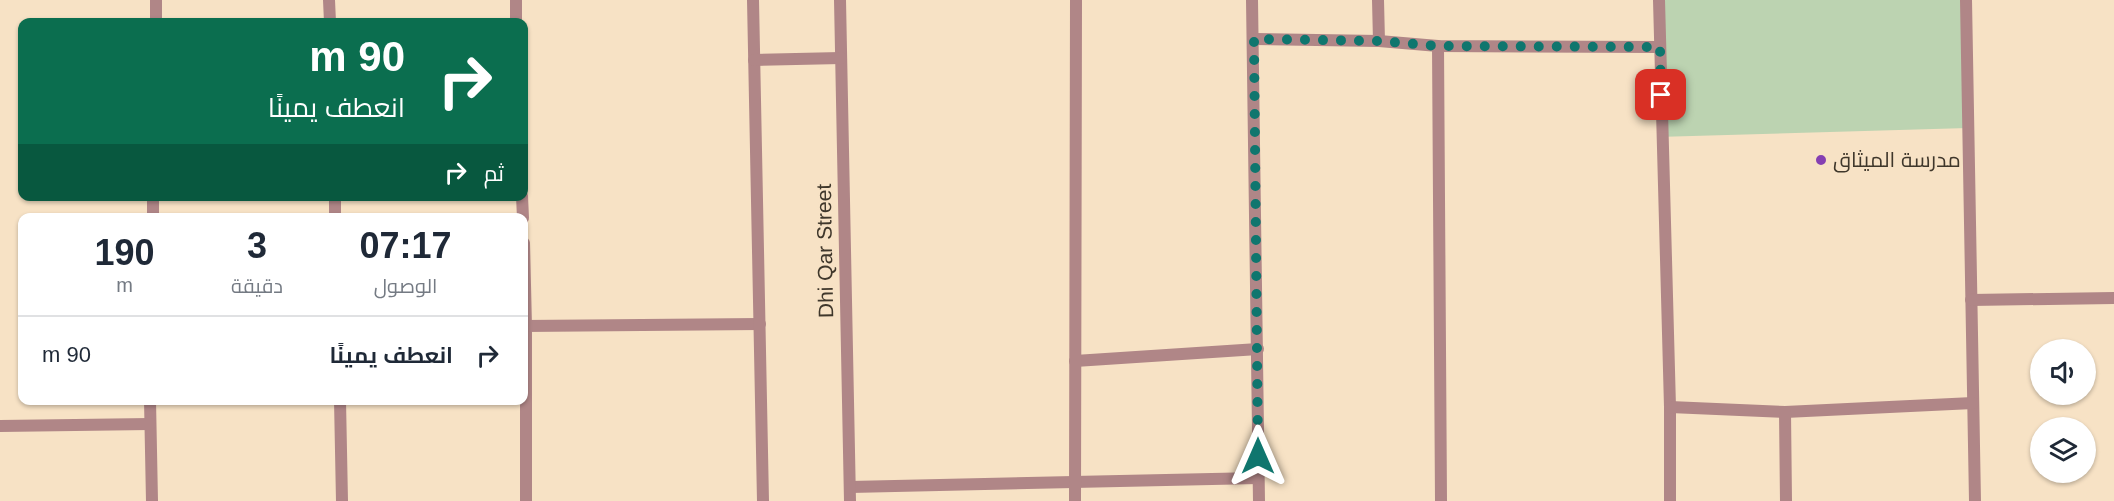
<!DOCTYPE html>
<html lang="ar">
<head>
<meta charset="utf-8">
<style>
  body { margin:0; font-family:Helvetica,Cairo,sans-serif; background:#f6f6f7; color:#1f2937; direction:rtl; height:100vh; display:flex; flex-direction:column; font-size:22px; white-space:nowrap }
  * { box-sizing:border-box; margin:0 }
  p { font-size:20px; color:#747a83 }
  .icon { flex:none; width:33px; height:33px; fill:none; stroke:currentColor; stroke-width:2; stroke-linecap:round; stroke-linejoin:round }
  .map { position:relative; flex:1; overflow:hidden; direction:ltr }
  .panel { position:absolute; left:18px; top:213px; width:510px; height:192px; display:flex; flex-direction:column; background:#fff; border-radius:12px; box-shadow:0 2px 4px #0004; direction:rtl }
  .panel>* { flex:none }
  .banner { position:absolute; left:18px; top:18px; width:510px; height:183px; border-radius:12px; box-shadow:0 2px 4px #0004; direction:rtl; background:#0b6e4f; color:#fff; overflow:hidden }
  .buttons { position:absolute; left:2030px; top:339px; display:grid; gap:12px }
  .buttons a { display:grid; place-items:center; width:66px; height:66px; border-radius:50%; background:#fff; box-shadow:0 2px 4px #0004; font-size:30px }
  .pin { position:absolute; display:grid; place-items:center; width:51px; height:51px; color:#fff; margin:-26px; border-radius:12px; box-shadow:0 3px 9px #0006 }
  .me { position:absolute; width:66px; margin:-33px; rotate:0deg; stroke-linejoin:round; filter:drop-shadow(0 0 4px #0008) }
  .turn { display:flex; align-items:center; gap:21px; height:126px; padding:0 24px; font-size:27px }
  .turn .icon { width:78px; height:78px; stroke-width:2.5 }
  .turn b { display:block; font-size:42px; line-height:51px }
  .then { display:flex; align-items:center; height:57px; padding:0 24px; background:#0003; gap:12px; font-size:22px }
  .eta { display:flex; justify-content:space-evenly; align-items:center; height:102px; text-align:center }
  .eta b { font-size:36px; font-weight:700; line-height:42px }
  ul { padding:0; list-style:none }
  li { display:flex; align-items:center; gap:18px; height:78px; padding:0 24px; border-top:2px solid #e0e1e3 }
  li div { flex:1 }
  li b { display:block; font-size:22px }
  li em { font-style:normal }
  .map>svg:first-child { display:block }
</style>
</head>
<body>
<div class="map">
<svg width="2114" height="501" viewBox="0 0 2114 501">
  <rect width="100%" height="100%" fill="#f7e2c5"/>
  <path fill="#bcd3b1" d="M1658,0H1966L1968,128L1657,137Z"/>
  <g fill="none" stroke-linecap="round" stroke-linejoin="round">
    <g stroke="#b08687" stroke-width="12">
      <path d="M329,0L330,22"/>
      <path d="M516,0V22"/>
      <path d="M1252,0L1259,501"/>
      <path d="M1378,0L1379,41"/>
      <path d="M1659,0L1670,407V501"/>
      <path d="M1966,0L1975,501"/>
      <path d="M156,22V0"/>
      <path d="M1254,39L1379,41L1438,46L1660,47"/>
      <path d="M1438,46L1441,501"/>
      <path d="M335,196V218"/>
      <path d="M522,196L523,218"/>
      <path d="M153,218V196"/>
      <path d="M524,243L526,326V501"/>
      <path d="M1971,300L2114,298"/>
      <path d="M524,326L760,324"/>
      <path d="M1075,361L1258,349"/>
      <path d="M150,400L152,501"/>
      <path d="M340,400L342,501"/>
      <path d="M1670,407L1785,412L1973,403"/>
      <path d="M1785,412L1786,501"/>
      <path d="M0,426L150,424"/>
      <path d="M850,487L1258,478"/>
      <path d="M1075,501L1076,0"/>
    </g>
    <g stroke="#b08687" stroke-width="12">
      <path d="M753,0L763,501"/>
      <path d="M840,0L850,501"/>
      <path d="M754,60L841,58"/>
    </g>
  </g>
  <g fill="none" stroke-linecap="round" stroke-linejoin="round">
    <path stroke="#0f766e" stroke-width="10" stroke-dasharray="0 18" d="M1258,456L1254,39L1379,41L1438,46L1660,47L1661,95"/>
  </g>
  <circle fill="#853fb2" stroke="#f7e2c5" stroke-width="2" cx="1821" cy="160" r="6"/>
  <g text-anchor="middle" stroke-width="4.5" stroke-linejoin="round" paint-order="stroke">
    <g font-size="21" fill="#3f372b" stroke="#f7e2c5" text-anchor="start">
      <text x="1833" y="167">مدرسة الميثاق</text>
    </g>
    <g font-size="21" fill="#3f372b" stroke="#f7e2c5">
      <text transform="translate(825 251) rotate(-91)" y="7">Dhi Qar Street</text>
    </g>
  </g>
</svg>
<div class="buttons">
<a><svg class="icon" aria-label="sound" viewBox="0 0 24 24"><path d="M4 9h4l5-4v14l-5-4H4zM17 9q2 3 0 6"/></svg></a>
<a><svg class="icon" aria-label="layers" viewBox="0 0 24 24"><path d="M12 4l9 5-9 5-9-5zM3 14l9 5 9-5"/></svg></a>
</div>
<div class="pin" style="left:1661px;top:95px;background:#d93025"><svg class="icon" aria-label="arrive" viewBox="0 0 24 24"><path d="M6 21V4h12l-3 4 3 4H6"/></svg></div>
<svg class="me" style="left:1258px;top:456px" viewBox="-20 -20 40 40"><path d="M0-17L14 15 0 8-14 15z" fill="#0f766e" stroke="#fff" stroke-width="4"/></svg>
<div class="banner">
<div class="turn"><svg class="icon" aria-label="right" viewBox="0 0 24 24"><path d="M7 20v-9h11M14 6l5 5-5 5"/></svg><div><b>90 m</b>انعطف يمينًا</div></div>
<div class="then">ثم<svg class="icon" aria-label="right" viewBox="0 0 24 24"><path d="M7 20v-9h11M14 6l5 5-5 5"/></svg></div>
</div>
<section class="panel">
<div class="eta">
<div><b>07:17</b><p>الوصول</p></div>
<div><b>3</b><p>دقيقة</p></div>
<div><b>190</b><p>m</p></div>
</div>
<ul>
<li><svg class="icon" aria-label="right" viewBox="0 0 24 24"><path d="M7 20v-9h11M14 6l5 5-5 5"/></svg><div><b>انعطف يمينًا</b></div><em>90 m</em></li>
</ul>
</section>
</div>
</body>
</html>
